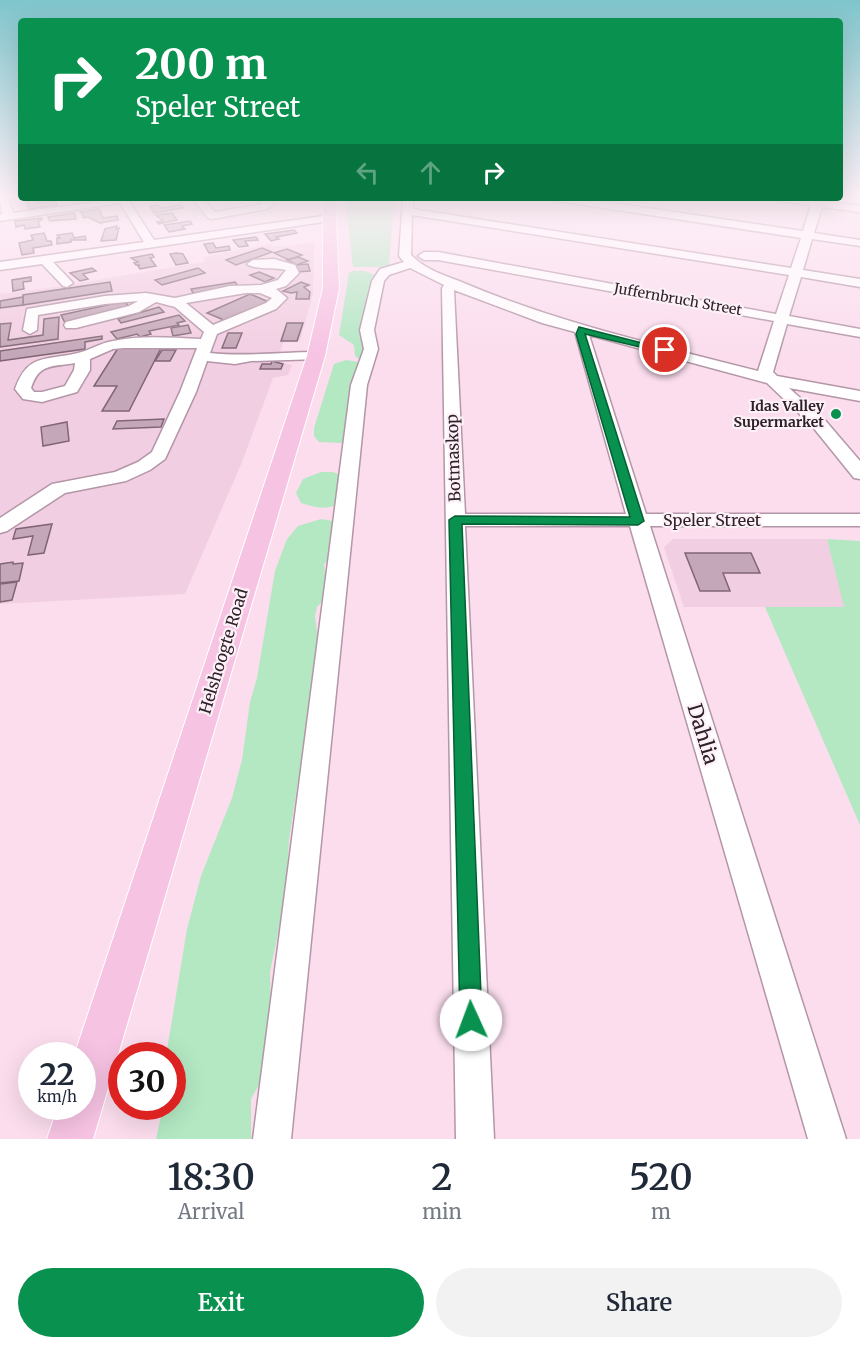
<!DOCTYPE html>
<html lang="en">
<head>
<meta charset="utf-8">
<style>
  body { margin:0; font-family:Merriweather,serif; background:#f2f2f3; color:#1f2937; height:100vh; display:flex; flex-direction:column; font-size:22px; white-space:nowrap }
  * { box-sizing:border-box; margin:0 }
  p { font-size:20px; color:#747a83 }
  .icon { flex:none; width:33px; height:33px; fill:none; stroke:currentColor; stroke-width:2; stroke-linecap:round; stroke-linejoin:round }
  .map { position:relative; height:1139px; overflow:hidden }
  .sheet { display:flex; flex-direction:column; background:#fff; flex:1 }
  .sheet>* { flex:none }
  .guide { position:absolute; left:18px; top:18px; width:825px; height:183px; border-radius:6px; box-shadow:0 6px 24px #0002; background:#09914f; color:#fff; overflow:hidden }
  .speed { position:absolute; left:18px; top:1042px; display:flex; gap:12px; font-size:30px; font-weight:700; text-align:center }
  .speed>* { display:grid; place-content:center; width:78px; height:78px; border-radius:50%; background:#fff; box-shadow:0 6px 24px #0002; line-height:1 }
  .speed small { font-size:15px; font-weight:400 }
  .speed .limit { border:9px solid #d22; background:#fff; color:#111 }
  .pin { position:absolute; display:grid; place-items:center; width:51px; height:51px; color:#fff; margin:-26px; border:3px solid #fff; border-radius:50%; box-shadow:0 2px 6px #0007 }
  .me { position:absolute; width:66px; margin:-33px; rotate:358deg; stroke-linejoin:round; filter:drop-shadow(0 0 4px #0008) }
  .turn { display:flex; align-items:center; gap:21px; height:126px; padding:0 18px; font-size:27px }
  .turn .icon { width:78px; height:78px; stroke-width:2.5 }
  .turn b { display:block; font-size:42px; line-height:51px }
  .lanes { display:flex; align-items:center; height:57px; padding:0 18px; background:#0003; justify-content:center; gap:30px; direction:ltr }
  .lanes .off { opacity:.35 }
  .eta { display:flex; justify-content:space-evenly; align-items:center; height:102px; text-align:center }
  .eta b { font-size:36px; font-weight:600; line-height:42px }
  .action { display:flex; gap:12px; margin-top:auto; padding:12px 18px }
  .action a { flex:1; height:69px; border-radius:36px; background:#09914f; color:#fff; font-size:24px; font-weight:600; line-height:69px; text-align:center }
  .action a+a { background:#f2f2f3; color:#1f2937 }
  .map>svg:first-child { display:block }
</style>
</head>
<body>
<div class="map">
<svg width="860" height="1139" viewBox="0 0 860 1139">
  <rect width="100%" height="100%" fill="#fbddee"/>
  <g fill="#f2cee2">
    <path d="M314,242L313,294L300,341H284L277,361L292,365L288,375L273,378L242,462L185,594L0,604V294L62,286L204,262L203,257L269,244L273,246H290Z"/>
    <path d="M673,539H827L845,607H684L664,547Z"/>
  </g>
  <g fill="#b3e8c3">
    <path d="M345,198H394L389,267H353Z"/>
    <path d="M353,271H365L375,275L376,281L364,357L359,359L355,356L354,345L339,335L349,273Z"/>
    <path d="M346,360L360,362L349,440L341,443L319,442L314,436V428L334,364Z"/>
    <path d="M321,472H333L341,475L343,501C328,511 317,508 301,503L296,493L303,479Z"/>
    <path d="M321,519L333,521C341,541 339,550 324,564L327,590L325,599L317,607L315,616L320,655L308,754L298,781L289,840L285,900L270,972L272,1062L251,1099V1139H156L163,1107H172V1056H166L187,929L201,876L232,798L242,760L250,702L257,678L275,571L287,539L298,526Z"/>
    <path d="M827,539L860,541V825L765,607H844Z"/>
  </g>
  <g fill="#c4a7b8" stroke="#806675" stroke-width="1.5">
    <path d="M43,199L38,201V203L56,201L57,205L29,209L27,201Z"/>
    <path d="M157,205L162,208L181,205L183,208L154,213L150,206Z"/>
    <path d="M99,209L103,218L117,216L118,220L100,223L88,217L84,218L81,212Z"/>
    <path d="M74,213L76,219L50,221L48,217Z"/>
    <path d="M172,213L177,220L159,224L157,222L163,221L156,215Z"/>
    <path d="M42,218V220L38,221L40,227L25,229L24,225L16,227L15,221Z"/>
    <path d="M190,221L192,224L182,226L185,229L169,232L164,225Z"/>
    <path d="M117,226L116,229L119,228L116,240L101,241L105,229Z"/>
    <path d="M294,230L297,233L276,237L279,239L271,241L265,234Z"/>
    <path d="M44,233L47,241H51L52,245L33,248L34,253L22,255L19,243L33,240L31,235Z"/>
    <path d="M72,233L74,238L85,236L86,240H71V242L57,244V238H60L57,235Z"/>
    <path d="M256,237L258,240L245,241L248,246L239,247L233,240Z"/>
    <path d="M213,243L216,248L229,246L230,250L209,253L204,244Z"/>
    <path d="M262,248L272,252L236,265L226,260Z"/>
    <path d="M287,249L302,255L289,260L274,253Z"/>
    <path d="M176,253L183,254L188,263L176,265L170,254Z"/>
    <path d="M152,254L154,257L150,258L156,266L140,269L138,266L140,265H136L134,263L138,262L131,258Z"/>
    <path d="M298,257L308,261L297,265L287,260Z"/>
    <path d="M308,264L310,271L296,272L295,265Z"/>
    <path d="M92,268L96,271L83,274L88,279L80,281L70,273Z"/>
    <path d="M198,268L205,273L162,285L155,280Z"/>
    <path d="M259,272L274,278L265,282L250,275Z"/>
    <path d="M31,277V281L23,282L24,289L13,291L12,280Z"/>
    <path d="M110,282L112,291L23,305V295Z"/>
    <path d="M235,282L239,287L194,295L191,289Z"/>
    <path d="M301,282L309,285L304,287L310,292L309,299H296L297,292L291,293L283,291Z"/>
    <path d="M250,294L269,302L226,321L207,313Z"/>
    <path d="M23,297V305L0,308V301Z"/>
    <path d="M125,301L130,309L65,323L61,315Z"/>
    <path d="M159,307L164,312L121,323L118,319Z"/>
    <path d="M179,315L185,321L177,323L179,325L149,331L151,334L140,337L137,334L117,339L111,332Z"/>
    <path d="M59,317L58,339L0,347V324L11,323L8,340L43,335L44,319Z"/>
    <path d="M287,323H303L297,341H281Z"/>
    <path d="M188,325L191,333L173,336L171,328Z"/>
    <path d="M228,333H242L236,348H222Z"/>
    <path d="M102,336V339L85,342V349L0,361V351Z"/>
    <path d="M120,345L162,346L129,411H102L117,386H94Z"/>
    <path d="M162,350H176L170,361H155Z"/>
    <path d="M272,361L283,364L281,369H260L262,364H271Z"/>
    <path d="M164,419L161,427L113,429L117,421Z"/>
    <path d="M67,422L69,441L43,446L41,427Z"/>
    <path d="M52,524L44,553L28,555L33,536L13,539L16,529Z"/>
    <path d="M685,553H751L760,573H723L730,591H700Z"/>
    <path d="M13,562V564L23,563L19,581L0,583V564Z"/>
    <path d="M17,582L12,600L0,602V584Z"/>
  </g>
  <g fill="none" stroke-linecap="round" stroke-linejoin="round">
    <g stroke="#b396a7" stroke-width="3">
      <g id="minor">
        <path d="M0,196H8L13,213L127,198L154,240L330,215L335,218L330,221L53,262L73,283L67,287L63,286L42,264L0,270V262L144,242L120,203L0,221V215L2,214Z"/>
        <path d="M192,198H202L215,212L263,204L258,198H269L274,204L267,209L212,219L208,218Z"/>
        <path d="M403,198H413V209L791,268L801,238L558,201L553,198H579L803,231L811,205L780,201L775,198H824L823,201L860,206V212L822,207L814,233L860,240V246L812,239L803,270L860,279V287L801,277L789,316L860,329V337L787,324L773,372L777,376L860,391V401L789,388L824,419L860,461V479L854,478L812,426L767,383L589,335L646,514H860V526H650L846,1139H808L630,526H465L494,1139H456L442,288L444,285L410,268L389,275L384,281L374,330L378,349L367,385L291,1139H253L351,385L364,349L360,330L372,281L380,269L404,262L399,256ZM412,215L789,275L776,314L438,252H424L418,256L424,260H438L774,321L758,371C656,345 555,322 459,281C441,274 425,269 411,255ZM454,290L542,323L575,332L626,514H465Z"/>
        <path d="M274,259L295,265L299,273L286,286L276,289L287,298L276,309L217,334L210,353C245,357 281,352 316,352L323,356L321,359L251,361L235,364L207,361L196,392L165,459L150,470L126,481L65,493L7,531L0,533V518L52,484L115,472L138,462L152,452L180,392L197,348H124L113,349L90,359V370L77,392L42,402L23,399L15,389C28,352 47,361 78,353C90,350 100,343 113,341C142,335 171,338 201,339L204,332L175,307L156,302L139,312L76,328H66L64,325L66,322L129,306L138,301L105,304L38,315L37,330L30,334L23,330L27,309L105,296L146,293L175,298L230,286L261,285L278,280L286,270C274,267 254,270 247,264L253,260ZM246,293H260L272,298L266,303L213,325L186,303ZM75,363L74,370L65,386L42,392H34L31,388C39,363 52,367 75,363Z"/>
      </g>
    </g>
    <g stroke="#fff" stroke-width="2">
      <path id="major" d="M323,198H335L339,288L325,356L93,1139H47L58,1107H82V1056H74L307,356L323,288Z"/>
    </g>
    <use href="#minor" fill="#fff" fill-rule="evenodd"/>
    <use href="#major" fill="#f7c3e3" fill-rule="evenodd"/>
  </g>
  <linearGradient id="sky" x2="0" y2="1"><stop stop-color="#7fc5cc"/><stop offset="0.55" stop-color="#fdf0f7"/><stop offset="1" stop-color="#fdf0f7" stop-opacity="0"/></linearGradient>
  <rect width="860" height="355" fill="url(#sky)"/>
  <path fill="#09914f" stroke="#065e33" stroke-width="1.5" d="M579,327L670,350L665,353L585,334L644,521L638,525L462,524L482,1020L479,1028L471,1031L463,1028L460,1020L449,520L455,516L630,517L576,334Z"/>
  <circle fill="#09914f" stroke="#fdf0f7" stroke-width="2" cx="836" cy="414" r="6"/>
  <g text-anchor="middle" stroke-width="4.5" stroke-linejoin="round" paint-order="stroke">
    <g font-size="14" fill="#2d2229" stroke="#fdf0f7">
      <text transform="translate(678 299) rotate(10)" y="5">Juffernbruch Street</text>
    </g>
    <g font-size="14" font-weight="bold" fill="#2d2229" stroke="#fdf0f7" text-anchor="end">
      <text x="824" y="411">Idas Valley<tspan x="824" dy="16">Supermarket</tspan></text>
    </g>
    <g font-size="16" fill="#2d2229" stroke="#fdf0f7">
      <text transform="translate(453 458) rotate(-92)" y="6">Botmaskop</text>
      <text x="712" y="526">Speler Street</text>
      <text transform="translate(223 651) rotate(-73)" y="6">Helshoogte Road</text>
    </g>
    <g font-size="20" fill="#2d2229" stroke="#fdf0f7">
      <text transform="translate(703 734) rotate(73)" y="7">Dahlia</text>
    </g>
  </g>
</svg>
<div class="speed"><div>22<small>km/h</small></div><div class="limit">30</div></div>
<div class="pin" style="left:665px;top:350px;background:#d93025"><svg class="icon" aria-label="arrive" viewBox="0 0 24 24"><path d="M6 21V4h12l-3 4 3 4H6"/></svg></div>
<svg class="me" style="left:471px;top:1020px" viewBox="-20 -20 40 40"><circle r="19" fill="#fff"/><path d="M0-13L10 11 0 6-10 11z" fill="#09914f"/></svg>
<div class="guide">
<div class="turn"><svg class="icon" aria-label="right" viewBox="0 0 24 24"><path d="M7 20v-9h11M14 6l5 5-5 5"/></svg><div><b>200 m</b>Speler Street</div></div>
<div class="lanes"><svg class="icon off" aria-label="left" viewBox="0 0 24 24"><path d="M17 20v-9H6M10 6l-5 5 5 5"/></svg><svg class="icon off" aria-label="ahead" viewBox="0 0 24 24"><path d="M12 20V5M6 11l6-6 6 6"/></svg><svg class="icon" aria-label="right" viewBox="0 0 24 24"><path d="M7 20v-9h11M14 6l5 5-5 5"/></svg></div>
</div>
</div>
<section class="sheet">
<div class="eta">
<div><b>18:30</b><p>Arrival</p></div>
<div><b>2</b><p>min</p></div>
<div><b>520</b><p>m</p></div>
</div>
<div class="action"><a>Exit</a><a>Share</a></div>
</section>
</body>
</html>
